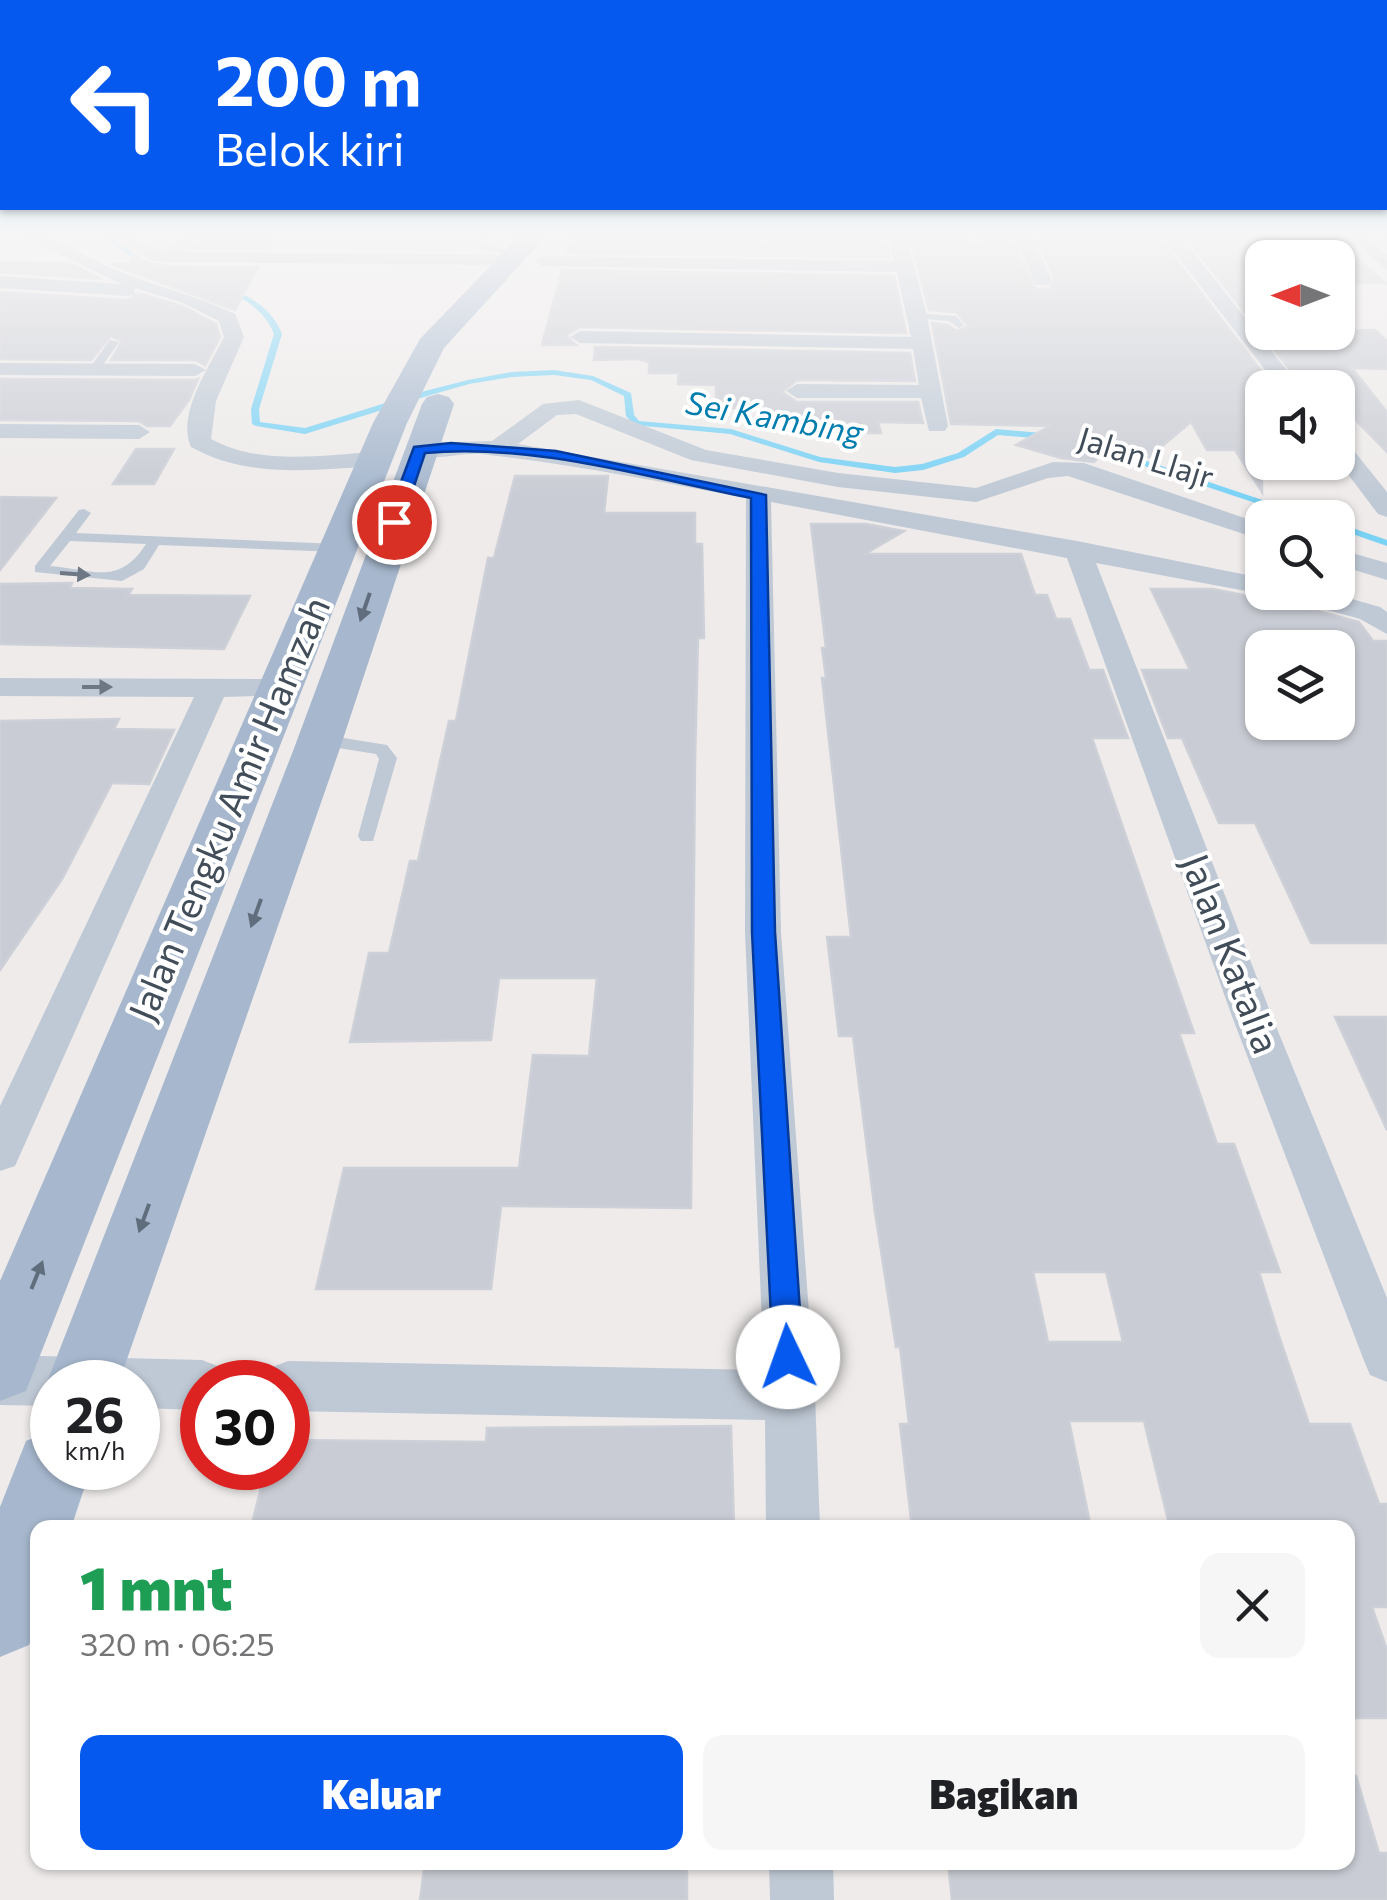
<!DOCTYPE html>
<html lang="id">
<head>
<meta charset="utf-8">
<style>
  body { margin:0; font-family:Commissioner,sans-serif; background:#f6f6f6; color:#202124; height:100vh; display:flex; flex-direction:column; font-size:38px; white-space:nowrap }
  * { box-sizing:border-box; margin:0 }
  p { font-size:32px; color:#757577 }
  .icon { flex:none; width:55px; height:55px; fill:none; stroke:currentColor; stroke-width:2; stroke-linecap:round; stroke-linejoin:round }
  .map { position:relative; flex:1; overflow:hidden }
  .drawer { position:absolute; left:30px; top:1520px; width:1325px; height:350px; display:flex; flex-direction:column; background:#fff; border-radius:20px; box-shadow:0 2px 8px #0004 }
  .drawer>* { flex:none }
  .banner { position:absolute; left:0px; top:0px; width:1388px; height:210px; box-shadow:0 2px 8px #0004; background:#0559ee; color:#fff; overflow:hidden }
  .needle { width:65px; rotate:270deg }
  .fabs { position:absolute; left:1245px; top:240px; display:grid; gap:20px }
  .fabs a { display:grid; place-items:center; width:110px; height:110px; border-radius:20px; background:#fff; box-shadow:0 2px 8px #0004; font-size:50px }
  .speed { position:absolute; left:30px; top:1360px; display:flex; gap:20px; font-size:50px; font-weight:700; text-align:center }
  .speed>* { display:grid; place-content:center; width:130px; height:130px; border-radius:50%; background:#fff; box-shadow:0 2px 8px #0004; line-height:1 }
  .speed small { font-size:25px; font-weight:400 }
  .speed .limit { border:15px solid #d22; background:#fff; color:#111 }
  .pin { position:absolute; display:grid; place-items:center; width:85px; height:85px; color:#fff; margin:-42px; border:5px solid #fff; border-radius:50%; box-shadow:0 2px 10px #0007 }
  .me { position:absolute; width:110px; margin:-55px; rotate:357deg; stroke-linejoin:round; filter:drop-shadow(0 0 8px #0008) }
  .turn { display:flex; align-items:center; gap:35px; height:210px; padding:0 50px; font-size:45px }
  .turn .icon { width:130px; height:130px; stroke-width:2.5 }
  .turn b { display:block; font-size:70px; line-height:85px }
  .round { display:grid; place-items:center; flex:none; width:105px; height:105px; border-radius:20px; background:#f6f6f6 }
  .summary { display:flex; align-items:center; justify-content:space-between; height:170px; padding:0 50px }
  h1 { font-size:60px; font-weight:800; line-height:75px; color:#1e9e55 }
  .primary-button { display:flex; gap:20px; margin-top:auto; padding:20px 50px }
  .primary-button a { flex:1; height:115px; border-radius:20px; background:#0559ee; color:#fff; font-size:40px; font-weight:800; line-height:115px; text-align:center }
  .primary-button a+a { background:#f6f6f6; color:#202124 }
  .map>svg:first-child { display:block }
</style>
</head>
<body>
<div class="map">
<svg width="1387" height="1900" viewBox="0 0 1387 1900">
  <rect width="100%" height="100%" fill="#eeebea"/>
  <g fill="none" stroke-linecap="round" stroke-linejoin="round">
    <g fill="#7ad2f5" fill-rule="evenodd">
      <path d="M84,232C108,231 133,252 152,266L147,267L101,238Z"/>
      <path d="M225,287H229C252,298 272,309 282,334L259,409L260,422L305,428L421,392L468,380L512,372L554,370L593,376L631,393L634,415L639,421L731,429L820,457L895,467L922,464L958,453L996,429L1054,434L1058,437L1054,440L998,435L964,457L923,470L895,473L819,462L730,434L634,425L626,416L624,396L591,380L554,375L512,377L469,384L427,396L305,434L256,426L252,424L251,409L274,334C265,311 246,300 225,289Z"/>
      <path d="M1087,443H1093L1316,518H1301L1087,447Z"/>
      <path d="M1338,523L1387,540V546L1338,529Z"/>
    </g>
  </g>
  <g fill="#c9ccd4" stroke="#ced0d8" stroke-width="2.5" fill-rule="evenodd">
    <path d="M860,232V237H884L889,257L567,253L573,234Z"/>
    <path d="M975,232H1008L1036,289H1050L1055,279L1034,232H1155L1274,388H1262V492L1235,450H1207L1191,422L1149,457L1111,444L1094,462L1061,458L1016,445L1050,426L951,424L932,323L948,325L957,331L968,326L956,312L929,310L910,238L978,239Z"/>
    <path d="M1182,232H1245L1249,237H1262V332L1375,330L1387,341V369L1352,368L1387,412V452L1338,402V388H1304Z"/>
    <path d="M279,233L269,249L191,248L198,239L190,234Z"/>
    <path d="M1284,240H1336L1385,283H1338V258H1303Z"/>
    <path d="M134,255L149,263L166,266L258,267L235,310L111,264H128Z"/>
    <path d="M0,262L70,263L102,279L0,272Z"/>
    <path d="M562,270L894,276L906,333L580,327L566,336L576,345H542Z"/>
    <path d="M0,292L127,300L138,293L182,306L216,324L220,337L205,365L195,360H111L122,341L111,336L91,360L0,359Z"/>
    <path d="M595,347L910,353L915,381L797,380L782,392L797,402H918L923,423L878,422L881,433H844L842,425L797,424V414L764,413V408H716V385L678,384L679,373H649V362L638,359L594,360Z"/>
    <path d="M0,379L195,380L198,379L189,400L170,426H147L139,421L0,420Z"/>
    <path d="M136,449H174L154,484H113Z"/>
    <path d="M515,476H608L604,513H695V544H702L704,638H698L695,760L691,1208L501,1206L491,1289H316L344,1168H519L533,1055L589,1056L597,978H499L491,1040L350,1042L369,953H389L410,861H418L449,721H456L488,558H494Z"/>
    <path d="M0,497L56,498L0,570Z"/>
    <path d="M811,524H866L904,531L865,554H1021L1035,595H1047L1056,619H1070L1089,670H1103L1128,738H1092L1194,1033H1179L1217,1144H1234L1280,1272H1259L1280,1339L1309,1424H1350L1379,1504H1387V1607H1372L1387,1650V1718H1348V1528H1170L1144,1421H1069L1091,1528H912L900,1424H909L900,1347H896L875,1212L853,1036H839L827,937H851L822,678H826L822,648H826ZM1033,1272H1106L1123,1342H1048Z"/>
    <path d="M72,583L70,588L132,589L128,595L250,596L224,649L0,644V584Z"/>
    <path d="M1151,589H1212L1254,597H1280L1284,602L1359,622L1373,641H1387V943H1311L1255,823H1219L1182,738H1168L1142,670H1190ZM1262,648H1338V722H1262Z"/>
    <path d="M119,719L114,729L174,730L149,784L112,783L62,879L0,970V721Z"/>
    <path d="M1335,1017H1387V1130Z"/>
    <path d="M731,1426L734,1528H251L266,1468H288V1440L486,1442L487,1428Z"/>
    <path d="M1356,1776L1379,1853H1387V1900H952L948,1862L1255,1866L1254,1862H1348V1778Z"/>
    <path d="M425,1862H687V1900H420Z"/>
  </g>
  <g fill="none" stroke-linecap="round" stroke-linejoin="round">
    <g fill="#bfc9d5" fill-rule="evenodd">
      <path d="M486,232H495L487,245L522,254L517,257L478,249Z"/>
      <path d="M917,313L956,316L964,325L959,328L949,321L913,318L912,316Z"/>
      <path d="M110,340L119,342L98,372H90L88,370Z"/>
      <path d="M84,509L91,513L76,533L338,544L345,548L338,552L159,545L144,569L122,581L35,572V566L79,510ZM70,541L146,544C119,586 94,570 50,566Z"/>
      <path d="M319,734L387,745L397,758L373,841H361L358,836L379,759L376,754L313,744L311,740Z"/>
    </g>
    <g fill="#bfc9d5" fill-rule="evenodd">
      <path d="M14,232C52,231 82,257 116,270C156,287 196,295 235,314L244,337L216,401L211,439C261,466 320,455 375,452L387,459L375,466C312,470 249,479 191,447C176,414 210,366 224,337L219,321L183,303L135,288L134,294L127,296L0,288V276L121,284Z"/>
      <path d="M101,232H123L162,251L185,235L194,240L182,252L512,255L521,260L512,265L166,262L151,260Z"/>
      <path d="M887,232H905L927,316L948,426L945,431H929L921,398H797L786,391L797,384L919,385L913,349L580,343L570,337L580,331L911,337L897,272L543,266L534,261L543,256L894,261Z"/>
      <path d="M1012,232H1030L1052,281L1050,285H1036Z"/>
      <path d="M1159,232H1177L1301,388H1279Z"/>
      <path d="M1342,232H1361L1387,255V270Z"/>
      <path d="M0,363L195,364L206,370L195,376L0,375Z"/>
      <path d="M579,400L706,450L838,473L976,488L1053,462L1084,463L1262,524V540L1068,476L1048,478L976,502L838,487L691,460L576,414L557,415L518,444L1077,541L1262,578V592H1269L1262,594L1096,563L1273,1019L1387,1298V1382L1370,1375L1363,1358L1233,1019L1067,558L771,502L781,932L815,1395L820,1528H766L765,1420L288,1411V1382H265L270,1368L288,1361L764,1370L745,932L746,498C657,481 570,464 481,454C460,452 422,465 407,450L419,443L492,441L543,404Z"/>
      <path d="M0,424L139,425L150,432L139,439L0,438Z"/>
      <path d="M1338,439L1346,441L1387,492V517L1378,514L1338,461Z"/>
      <path d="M1338,549L1387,563V580L1338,565Z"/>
      <path d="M1282,592H1327L1380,607L1387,612V634L1360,619L1285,598Z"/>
      <path d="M0,678L280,679L291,681L295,688L291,695L224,697L15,1166L0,1171V1106L194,697L0,696Z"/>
      <path d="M0,1355L202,1360L220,1367L226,1382H202V1410L138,1408V1382H52V1406L0,1405Z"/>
      <path d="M769,1862H833L834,1900H770Z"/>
    </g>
    <g fill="#a7b8ce" fill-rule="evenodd">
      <path d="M523,232H550L444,348L407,423L26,1391L0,1401V1281L373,423L420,339Z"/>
      <path d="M438,394L449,397L454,404L339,751L119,1382H52V1396L47,1382L293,751L422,404L427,397Z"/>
      <path d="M52,1430V1468H91L71,1528H38V1625L29,1645L0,1657V1507L26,1441Z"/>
    </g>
  </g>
  <defs><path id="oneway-solid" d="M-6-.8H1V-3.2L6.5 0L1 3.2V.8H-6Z" transform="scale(2.5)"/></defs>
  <g fill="#6e7885">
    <use href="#oneway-solid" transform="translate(75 574) rotate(4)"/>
    <use href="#oneway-solid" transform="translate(97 687)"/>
  </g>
  <g fill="#606d7d">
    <use href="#oneway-solid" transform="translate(365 607) rotate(109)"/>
    <use href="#oneway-solid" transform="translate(256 913) rotate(110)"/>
    <use href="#oneway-solid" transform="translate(144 1218) rotate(110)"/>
    <use href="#oneway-solid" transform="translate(37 1275) rotate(-68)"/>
  </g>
  <linearGradient id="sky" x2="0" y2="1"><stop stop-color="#7cc0ed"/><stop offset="0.47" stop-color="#f7f6f6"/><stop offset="1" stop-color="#f7f6f6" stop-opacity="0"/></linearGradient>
  <rect width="1387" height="498" fill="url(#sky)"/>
  <path fill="#0559ee" stroke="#033a9b" stroke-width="2.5" d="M451,443L556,451L766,495L775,932L803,1357L798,1367L788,1372L777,1367L773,1357L752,932L751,498C646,477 533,443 425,453L402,522L389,526L386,522L414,447Z"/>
  <g text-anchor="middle" stroke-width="8" stroke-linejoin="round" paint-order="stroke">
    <g font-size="32" font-style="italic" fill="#007daf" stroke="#fff">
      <text transform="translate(774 418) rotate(10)" y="11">Sei Kambing</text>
    </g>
    <g font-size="32" fill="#424d5a" stroke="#fff">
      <text transform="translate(1146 458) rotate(17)" y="11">Jalan Llajr</text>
    </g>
    <g font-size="38" fill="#424d5a" stroke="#fff">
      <text transform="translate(230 809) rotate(-67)" y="13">Jalan Tengku Amir Hamzah</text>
      <text transform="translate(1230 954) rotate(69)" y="13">Jalan Katalia</text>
    </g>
  </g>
</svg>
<div class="fabs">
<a><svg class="needle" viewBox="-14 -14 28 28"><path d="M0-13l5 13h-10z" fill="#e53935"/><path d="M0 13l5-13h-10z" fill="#757577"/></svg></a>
<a><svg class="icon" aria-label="sound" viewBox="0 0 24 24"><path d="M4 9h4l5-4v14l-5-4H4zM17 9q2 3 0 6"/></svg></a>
<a><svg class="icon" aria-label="search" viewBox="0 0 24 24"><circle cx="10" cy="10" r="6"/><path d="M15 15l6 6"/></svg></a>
<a><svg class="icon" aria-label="layers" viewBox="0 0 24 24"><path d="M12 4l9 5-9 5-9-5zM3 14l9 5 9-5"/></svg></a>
</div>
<div class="speed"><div>26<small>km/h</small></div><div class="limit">30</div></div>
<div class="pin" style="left:394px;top:522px;background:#d93025"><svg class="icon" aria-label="arrive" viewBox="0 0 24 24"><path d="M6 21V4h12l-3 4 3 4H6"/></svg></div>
<svg class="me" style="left:788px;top:1357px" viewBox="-20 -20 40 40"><circle r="19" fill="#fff"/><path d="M0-13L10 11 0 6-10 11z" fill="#0559ee"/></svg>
<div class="banner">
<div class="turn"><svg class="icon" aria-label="left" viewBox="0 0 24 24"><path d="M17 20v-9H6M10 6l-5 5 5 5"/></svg><div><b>200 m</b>Belok kiri</div></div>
</div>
<section class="drawer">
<div class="summary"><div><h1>1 mnt</h1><p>320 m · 06:25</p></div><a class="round"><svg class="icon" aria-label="close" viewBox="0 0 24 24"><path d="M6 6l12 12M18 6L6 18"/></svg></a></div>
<div class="primary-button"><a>Keluar</a><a>Bagikan</a></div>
</section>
</div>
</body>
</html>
